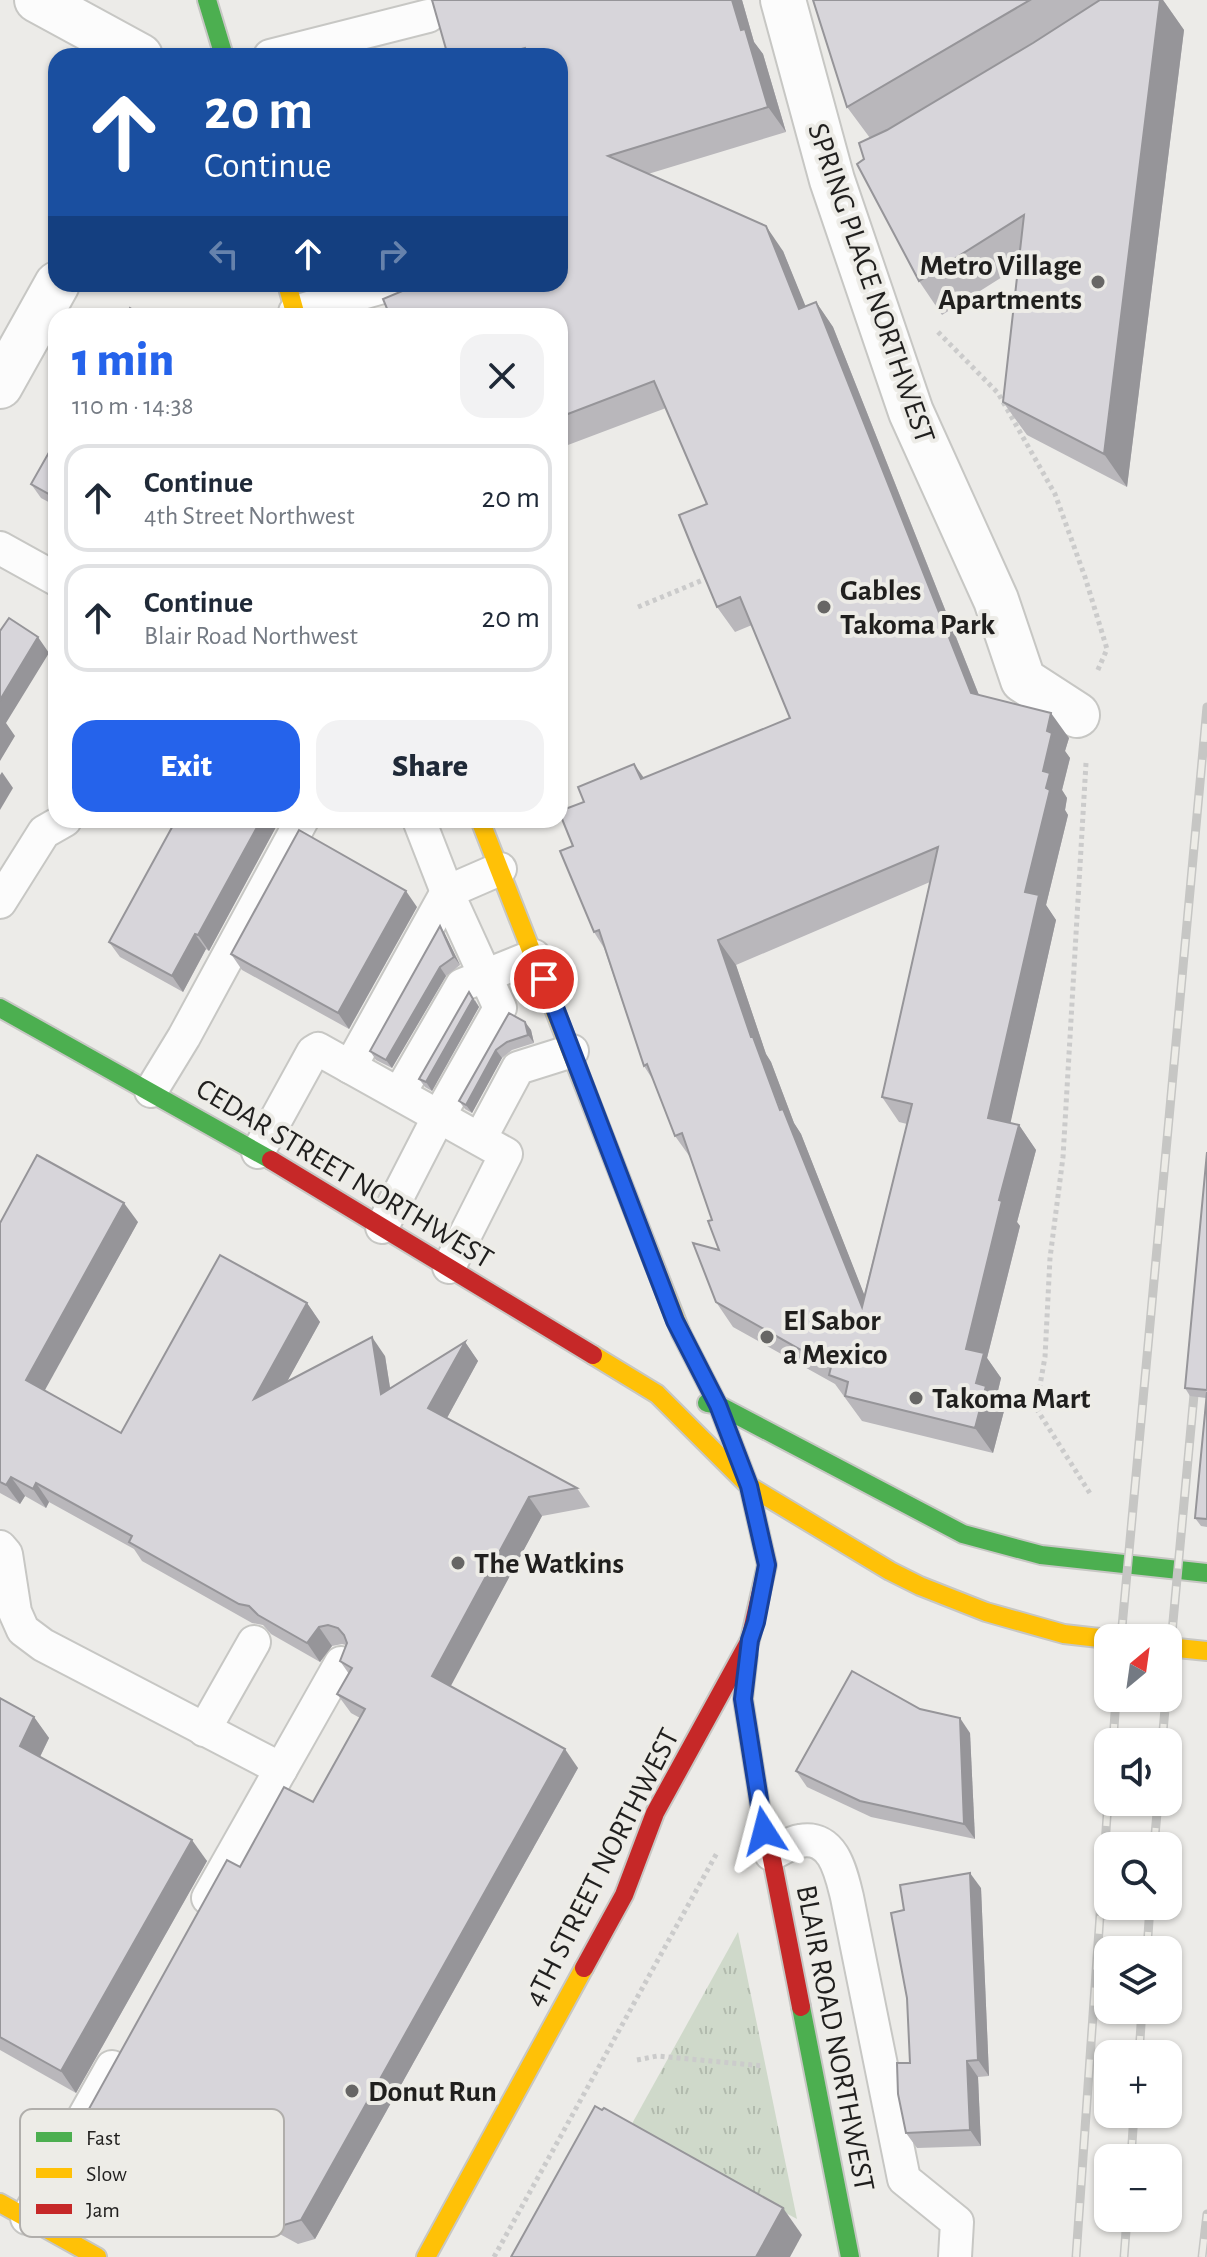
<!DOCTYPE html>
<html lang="en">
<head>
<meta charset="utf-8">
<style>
  body { margin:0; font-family:"Alegreya Sans",sans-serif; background:#f2f2f3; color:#1f2937; height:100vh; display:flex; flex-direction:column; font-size:30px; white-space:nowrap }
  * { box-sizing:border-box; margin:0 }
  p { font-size:26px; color:#747a83 }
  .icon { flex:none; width:44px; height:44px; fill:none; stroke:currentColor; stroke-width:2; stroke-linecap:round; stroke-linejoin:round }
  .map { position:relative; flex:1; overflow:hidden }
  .details { position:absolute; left:48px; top:308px; width:520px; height:520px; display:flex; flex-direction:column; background:#fff; border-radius:24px; box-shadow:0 2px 6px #0004 }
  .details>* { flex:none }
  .hud { position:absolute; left:48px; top:48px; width:520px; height:244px; border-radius:24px; box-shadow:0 2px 6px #0004; background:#1a4fa0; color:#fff; overflow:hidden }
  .needle { width:52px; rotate:29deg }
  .buttons { position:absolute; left:1094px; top:1624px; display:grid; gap:16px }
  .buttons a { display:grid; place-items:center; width:88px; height:88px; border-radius:16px; background:#fff; box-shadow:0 2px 6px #0004; font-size:40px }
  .pin { position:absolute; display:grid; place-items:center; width:68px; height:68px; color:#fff; margin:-34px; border:4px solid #fff; border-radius:50%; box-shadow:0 2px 8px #0007 }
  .me { position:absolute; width:88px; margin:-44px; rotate:351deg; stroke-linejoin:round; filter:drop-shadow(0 0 6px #0008) }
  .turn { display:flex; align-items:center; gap:28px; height:168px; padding:0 24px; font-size:36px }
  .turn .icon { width:104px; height:104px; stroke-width:2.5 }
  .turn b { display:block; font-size:56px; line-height:68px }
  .lanes { display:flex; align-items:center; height:76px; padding:0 24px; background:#0003; justify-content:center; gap:40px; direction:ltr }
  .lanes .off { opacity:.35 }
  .round { display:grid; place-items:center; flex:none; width:84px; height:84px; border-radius:24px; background:#f2f2f3 }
  .headline { display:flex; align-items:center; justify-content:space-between; height:136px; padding:0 24px }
  h1 { font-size:48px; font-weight:800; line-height:60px; color:#2563eb }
  .cta { display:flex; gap:16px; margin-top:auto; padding:16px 24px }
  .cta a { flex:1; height:92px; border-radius:24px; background:#2563eb; color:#fff; font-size:32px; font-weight:800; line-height:92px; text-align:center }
  .cta a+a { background:#f2f2f3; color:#1f2937 }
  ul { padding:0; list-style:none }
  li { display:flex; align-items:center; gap:24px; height:108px; margin:0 16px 12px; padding:0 8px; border:4px solid #e0e1e3; border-radius:24px }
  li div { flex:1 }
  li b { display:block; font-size:30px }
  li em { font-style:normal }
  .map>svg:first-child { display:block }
</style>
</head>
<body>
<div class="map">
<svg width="1207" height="2257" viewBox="0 0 1207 2257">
  <defs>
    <pattern id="park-tufts" width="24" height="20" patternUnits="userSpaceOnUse" patternTransform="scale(2)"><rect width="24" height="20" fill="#cfd9ca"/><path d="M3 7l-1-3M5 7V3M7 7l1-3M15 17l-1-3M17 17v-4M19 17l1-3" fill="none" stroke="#b1baad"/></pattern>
  </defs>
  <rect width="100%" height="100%" fill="#ecebe8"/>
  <path fill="url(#park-tufts)" d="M738,1932L797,2219L629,2129Z"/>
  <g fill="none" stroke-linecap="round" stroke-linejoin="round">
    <g stroke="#c7c7c4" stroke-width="36">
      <g id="lane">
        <path d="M270,56L428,16"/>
        <path d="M295,312L393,284"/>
        <path d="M0,548L56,579"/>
        <path d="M0,902L44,832L65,820"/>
        <path d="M350,1067L447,892L500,869"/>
        <path d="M151,1091L184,1037L302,820"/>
        <path d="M399,1094L462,985L534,956"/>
        <path d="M480,1139L518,1068L572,1051"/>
        <path d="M258,1152L313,1052L318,1049L506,1154L449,1267"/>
        <path d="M382,1227L439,1116L500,1008L447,892L419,820"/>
        <path d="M0,1547L6,1554L15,1612L23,1630L43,1645L281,1769"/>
        <path d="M204,1730L254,1642"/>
        <path d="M771,1854C780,1850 791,1842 800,1841C834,1835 841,1873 847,1897L904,2179L957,2222L955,2257"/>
        <path d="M208,1898L341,1663"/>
        <path d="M27,2218L112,2067"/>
      </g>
    </g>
    <g stroke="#c7c7c4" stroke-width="48">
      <g id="street">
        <path d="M37,0L140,56"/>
        <path d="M783,0L832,180L911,412L996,600L1023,680L1077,715"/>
        <path d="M0,386L57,284"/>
      </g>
    </g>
    <g stroke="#c7c7c4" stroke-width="22">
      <g id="fast">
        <path d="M207,0L224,56"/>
        <path d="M0,1008L271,1160"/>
        <path d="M707,1403L718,1405L963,1534L1041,1555L1207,1573"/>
        <path d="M801,2007L850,2257"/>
      </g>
    </g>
    <g stroke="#c7c7c4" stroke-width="22">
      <g id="slow">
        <path d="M287,284L296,316"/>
        <path d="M480,820L681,1333"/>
        <path d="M593,1355L657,1394L749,1486L890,1571L920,1586L986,1612L1064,1634L1108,1639"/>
        <path d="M1168,1647L1207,1651"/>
        <path d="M0,2203L97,2257"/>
        <path d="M426,2257L584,1968"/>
      </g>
    </g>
    <g stroke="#c7c7c4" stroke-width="22">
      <g id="jam">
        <path d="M271,1160L593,1355"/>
        <path d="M748,1655L743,1699L764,1831L771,1854L801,2007"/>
        <path d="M584,1968L624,1895L655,1813L750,1640L767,1565L749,1486L718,1405L681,1333"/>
      </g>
    </g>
    <g stroke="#cbcbcb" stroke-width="5" stroke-dasharray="4 4" stroke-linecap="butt">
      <path d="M938,332L998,393L1055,494L1085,577L1107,649L1097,672"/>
      <path d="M638,607L710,577"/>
      <path d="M1086,763L1063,1157L1050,1258L1045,1357L1036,1408L1091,1495"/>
      <path d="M637,2060L657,2056L763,2066"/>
      <path d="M494,2257L718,1851"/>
    </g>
    <use href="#lane" stroke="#fcfcfc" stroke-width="32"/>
    <use href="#street" stroke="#fcfcfc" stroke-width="44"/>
    <use href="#fast" stroke="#4caf50" stroke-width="18"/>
    <use href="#slow" stroke="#ffc107" stroke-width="18"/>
    <use href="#jam" stroke="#c62828" stroke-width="18"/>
    <g stroke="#c6c6c4" stroke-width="9">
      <g id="rail">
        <path d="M1121,1638L1207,707"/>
        <path d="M1168,1676L1196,1373"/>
        <path d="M1113,1742L1116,1698"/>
        <path d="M1162,1742L1166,1698"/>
        <path d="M1154,1846L1158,1802"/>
        <path d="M1147,1950L1150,1906"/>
        <path d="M1139,2054L1142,2010"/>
        <path d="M1131,2158L1134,2114"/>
        <path d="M1076,2257L1108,1802"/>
        <path d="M1124,2257L1127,2218"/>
        <path d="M1202,2257L1207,2214"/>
      </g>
    </g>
    <use href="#rail" stroke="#edece7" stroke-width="6" stroke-dasharray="18" stroke-linecap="butt"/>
  </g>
  <g fill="#b9b7bb" fill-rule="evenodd">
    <path d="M432,0H742L754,42L763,54L786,132L648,174L783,251L805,306L816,302L833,327L979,695L1069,738L1065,751L1070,758L1062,790L1067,798L1065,810L1068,815L1046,905L1056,920L1010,1123L1019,1125L1036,1150L1017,1222L1020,1226L987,1358L1001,1378L996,1399L1004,1411L993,1453L862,1421L835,1384L733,1327L716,1302L719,1250L712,1220L690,1157L675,1136L653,1080L644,1066L604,948L594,932L573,846L644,778L790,718L752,625L735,632L717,607L707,504L666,408L560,448V56H448ZM930,882L882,1097L899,1122L907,1124L864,1295L801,1134L794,1123L771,1062L766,1054L736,965Z"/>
    <path d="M813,0H1163L1184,30L1127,487L1027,435L1003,402L1018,267L942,315L919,281L864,159L870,138L847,107Z"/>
    <path d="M56,440V506L41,498L31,484Z"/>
    <path d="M176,820H273L272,821L276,827L209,951L206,949L183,992L120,957L109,942Z"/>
    <path d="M417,907L349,1029L242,970L231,954Z"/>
    <path d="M440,926L445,934L460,965L446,976L392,1068L376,1060L370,1051Z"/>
    <path d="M475,1000L479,1007L432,1091L425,1087L419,1079Z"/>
    <path d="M509,1013L525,1022L531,1030L534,1043L512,1050L502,1058L472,1113L465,1109L459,1101Z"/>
    <path d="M1207,1152V1527L1201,1526L1195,1518L1206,1398L1190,1396L1185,1388Z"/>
    <path d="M138,1222L44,1390L121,1433L307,1303L320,1322L287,1381L385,1356L390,1388L465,1342L478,1361L447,1418L577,1488L590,1507L542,1516L450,1686L578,1768L315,2239L298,2244L98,2135L85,2116L240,1867L313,1802L360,1718L351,1713L337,1694L349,1674L340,1661L346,1645L342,1644L332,1646L320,1662L271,1634L263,1625L252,1623L142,1561L134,1549L49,1502L46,1508L25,1496L20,1504L0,1493V1223Z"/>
    <path d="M0,1698L34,1717L49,1738L40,1757L207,1861L76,2093L0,2050Z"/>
    <path d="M920,1709L970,1733L975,1839L871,1817L807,1787L796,1771Z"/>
    <path d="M981,1888L989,2076L978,2077L981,2146L917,2148L906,2133L910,2063Z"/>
  </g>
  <g fill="#969599">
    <path d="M732,0H742L754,42L763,54L786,132L768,107L741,30Z"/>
    <path d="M1160,0H1163L1184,30L1127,487L1104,454Z"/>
    <path d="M766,226L783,251L817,334L799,309Z"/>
    <path d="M816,302L833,327L988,718L971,693Z"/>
    <path d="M38,637L49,653L6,723L15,736L0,761V700Z"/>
    <path d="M1051,713L1069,738L1065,751L1070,758L1062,790L1067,798L1065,810L1068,815L1046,905L1056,920L1006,1143L988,1118L1025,892L1046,788L1043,771L1047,731Z"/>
    <path d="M634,764L652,789L641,779Z"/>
    <path d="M2,772L13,788L0,810V775Z"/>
    <path d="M261,820H273L272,821L276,827L209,951L198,935Z"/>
    <path d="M406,891L417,907L349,1029L338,1013Z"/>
    <path d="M440,926L445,934L460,965L454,957Z"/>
    <path d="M195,934L206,949L183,992L172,976Z"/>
    <path d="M718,940L736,965L766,1054L771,1062L794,1123L801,1134L879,1332L862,1307L751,1037Z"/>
    <path d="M440,967L446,976L392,1068L386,1060Z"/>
    <path d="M469,992L479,1007L432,1091L426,1082Z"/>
    <path d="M525,1022L531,1030L534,1043L528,1035Z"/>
    <path d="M496,1050L502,1058L472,1113L466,1105Z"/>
    <path d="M1019,1125L1036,1150L1017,1222L1020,1226L987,1358L1001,1378L996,1399L1004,1411L993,1453L975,1428L976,1383L966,1349L999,1200Z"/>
    <path d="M124,1203L138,1222L40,1399L26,1380Z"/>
    <path d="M307,1303L320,1322L267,1418L254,1399Z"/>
    <path d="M372,1337L385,1356L394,1413L381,1394Z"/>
    <path d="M465,1342L478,1361L442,1427L428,1408Z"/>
    <path d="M11,1477L25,1496L20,1504L6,1485Z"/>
    <path d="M36,1483L49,1502L46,1508L33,1489Z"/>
    <path d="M529,1497L542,1516L446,1695L432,1676Z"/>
    <path d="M319,1627L332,1646L320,1662L307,1643Z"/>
    <path d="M34,1717L49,1738L35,1767L20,1746Z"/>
    <path d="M960,1718L970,1733L975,1839L964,1824Z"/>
    <path d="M565,1749L578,1768L315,2239L301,2220Z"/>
    <path d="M192,1840L207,1861L76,2093L61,2071Z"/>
    <path d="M970,1873L981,1888L989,2076L978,2060Z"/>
    <path d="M967,2061L978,2077L981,2146L970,2130Z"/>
    <path d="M783,2208L802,2235L790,2257H756Z"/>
  </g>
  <g fill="#d7d5da" stroke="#969599" stroke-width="2" fill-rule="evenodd">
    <path d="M432,0H732L741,30L745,29L768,107L608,156L766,226L799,309L816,302L971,693L1051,713L1047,731L1052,733L1043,771L1050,773L1046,788L1050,790L1025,892L1039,895L988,1118L1019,1125L999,1200L1002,1201L966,1349L984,1353L976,1383L986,1386L975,1428L845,1396L848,1382L829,1375L831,1367L716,1302L693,1243L719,1250L708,1221L712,1220L682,1133L675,1136L647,1064L644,1066L599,930L594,932L560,851L573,846L560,814V811L584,802L578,787L634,764L641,779L790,718L740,597L717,607L694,552L679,515L707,504L654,381L560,417V316H390L383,299L419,284H560V56H527L525,48L497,56H448ZM938,847L882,1097L912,1104L862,1307L783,1109L780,1110L753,1037H751L718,940Z"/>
    <path d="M813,0H1030L847,107Z"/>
    <path d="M1100,0H1160L1104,454L1003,402L1024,215L919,281L857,164L864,159L859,143L887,130L1033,43Z"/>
    <path d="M130,308L144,316H126Z"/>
    <path d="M56,440V498L31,484Z"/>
    <path d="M9,618L38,637L0,700V631Z"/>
    <path d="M176,820H261L198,935L195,934L172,976L109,942Z"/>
    <path d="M299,830L406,891L338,1013L231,954Z"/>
    <path d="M440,926L454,957L440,967L386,1060L370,1051Z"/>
    <path d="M469,992L473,999L426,1082L419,1079Z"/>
    <path d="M509,1013L525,1022L528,1035L507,1042L496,1050L466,1105L459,1101Z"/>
    <path d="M1207,1152V1390L1185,1388Z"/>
    <path d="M37,1155L124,1203L26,1380L121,1433L220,1255L307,1303L254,1399L372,1337L381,1394L465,1342L428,1408L577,1488L529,1497L432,1676L565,1749L301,2220L284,2225L85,2116L227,1860L240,1867L284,1787L313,1802L365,1709L337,1694L352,1668L340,1661L347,1643L344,1635L338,1628L328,1625L319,1627L307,1643L258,1615L249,1606L239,1604L129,1542L132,1536L36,1483L33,1489L11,1477L6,1485L0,1482V1223Z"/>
    <path d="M1207,1392V1519L1195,1518Z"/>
    <path d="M852,1671L920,1709L960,1718L964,1824L860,1801L796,1771Z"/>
    <path d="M0,1698L34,1717L20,1746L192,1840L61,2071L0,2037Z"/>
    <path d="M970,1873L978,2060L967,2061L970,2130L906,2133L898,2094L897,2063H910L907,1998L891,1913L904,1910L900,1885Z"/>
    <path d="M595,2106L602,2110L604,2108L783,2208L756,2257H511Z"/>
  </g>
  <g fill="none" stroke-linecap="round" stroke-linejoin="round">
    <g stroke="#184099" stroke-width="20">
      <path id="route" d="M544,979L675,1321L718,1405L749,1486L767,1565L756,1622L750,1640L743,1699L764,1831"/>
    </g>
    <use href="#route" stroke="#2563eb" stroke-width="14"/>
  </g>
  <g fill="#676665" stroke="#edece7" stroke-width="3">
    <circle cx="1098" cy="282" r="8"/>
    <circle cx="824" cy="607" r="8"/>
    <circle cx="767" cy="1337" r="8"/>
    <circle cx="916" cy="1398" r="8"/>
    <circle cx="458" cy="1563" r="8"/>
    <circle cx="352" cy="2091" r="8"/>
  </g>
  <g text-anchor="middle" stroke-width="8" stroke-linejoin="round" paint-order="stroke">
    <g font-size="30" font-weight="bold" fill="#201f1e" stroke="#edece7" text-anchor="start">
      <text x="1082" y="275" text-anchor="end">Metro Village<tspan x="1082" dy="34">Apartments</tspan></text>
      <text x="840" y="600">Gables<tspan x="840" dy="34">Takoma Park</tspan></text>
      <text x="783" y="1330">El Sabor<tspan x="783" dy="34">a Mexico</tspan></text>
      <text x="932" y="1408">Takoma Mart</text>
      <text x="474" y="1573">The Watkins</text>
      <text x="368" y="2101">Donut Run</text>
    </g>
    <g font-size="30" fill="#201f1e" stroke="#edece7">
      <text transform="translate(872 283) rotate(71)" y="10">SPRING PLACE NORTHWEST</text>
      <text transform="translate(345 1173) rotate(31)" y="10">CEDAR STREET NORTHWEST</text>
      <text transform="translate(601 1867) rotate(-63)" y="10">4TH STREET NORTHWEST</text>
      <text transform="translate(836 2038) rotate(79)" y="10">BLAIR ROAD NORTHWEST</text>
    </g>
  </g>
  <rect x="20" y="2109" width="264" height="128" rx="12" fill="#edece7" stroke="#b0aeab" stroke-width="2"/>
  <rect x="36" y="2132" width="36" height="10" fill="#4caf50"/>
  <rect x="36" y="2168" width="36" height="10" fill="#ffc107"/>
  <rect x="36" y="2204" width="36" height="10" fill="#c62828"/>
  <g font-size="22" fill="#201f1e">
    <text x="86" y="2145">Fast</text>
    <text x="86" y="2181">Slow</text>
    <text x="86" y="2217">Jam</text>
  </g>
</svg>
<div class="buttons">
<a><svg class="needle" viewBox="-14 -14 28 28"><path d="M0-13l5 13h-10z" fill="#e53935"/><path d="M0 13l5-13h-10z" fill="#747a83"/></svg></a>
<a><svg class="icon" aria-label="sound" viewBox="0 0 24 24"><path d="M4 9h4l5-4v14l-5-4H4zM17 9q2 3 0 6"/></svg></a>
<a><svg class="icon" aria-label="search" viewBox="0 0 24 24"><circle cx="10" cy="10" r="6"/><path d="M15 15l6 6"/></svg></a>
<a><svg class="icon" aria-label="layers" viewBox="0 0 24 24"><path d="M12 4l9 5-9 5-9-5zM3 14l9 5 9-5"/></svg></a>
<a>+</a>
<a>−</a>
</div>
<div class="pin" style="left:544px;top:979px;background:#d93025"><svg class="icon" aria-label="arrive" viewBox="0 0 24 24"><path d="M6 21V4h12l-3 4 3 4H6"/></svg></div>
<svg class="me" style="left:764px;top:1831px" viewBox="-20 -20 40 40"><path d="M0-17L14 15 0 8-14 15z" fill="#2563eb" stroke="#fff" stroke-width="4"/></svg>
<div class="hud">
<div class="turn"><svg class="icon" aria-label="ahead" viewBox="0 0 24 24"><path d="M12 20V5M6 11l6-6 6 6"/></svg><div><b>20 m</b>Continue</div></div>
<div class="lanes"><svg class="icon off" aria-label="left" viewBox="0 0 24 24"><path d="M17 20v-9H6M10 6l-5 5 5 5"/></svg><svg class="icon" aria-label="ahead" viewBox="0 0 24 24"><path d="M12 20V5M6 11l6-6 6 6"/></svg><svg class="icon off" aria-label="right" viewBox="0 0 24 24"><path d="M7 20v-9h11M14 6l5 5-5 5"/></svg></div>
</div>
<section class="details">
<div class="headline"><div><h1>1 min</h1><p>110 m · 14:38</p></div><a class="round"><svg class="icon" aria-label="close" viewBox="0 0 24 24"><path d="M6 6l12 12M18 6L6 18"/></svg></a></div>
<ul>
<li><svg class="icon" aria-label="ahead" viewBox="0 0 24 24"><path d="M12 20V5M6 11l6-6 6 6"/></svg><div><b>Continue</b><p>4th Street Northwest</p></div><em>20 m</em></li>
<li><svg class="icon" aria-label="ahead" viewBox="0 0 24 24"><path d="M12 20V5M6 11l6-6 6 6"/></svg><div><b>Continue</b><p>Blair Road Northwest</p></div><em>20 m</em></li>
</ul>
<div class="cta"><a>Exit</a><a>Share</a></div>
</section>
</div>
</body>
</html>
